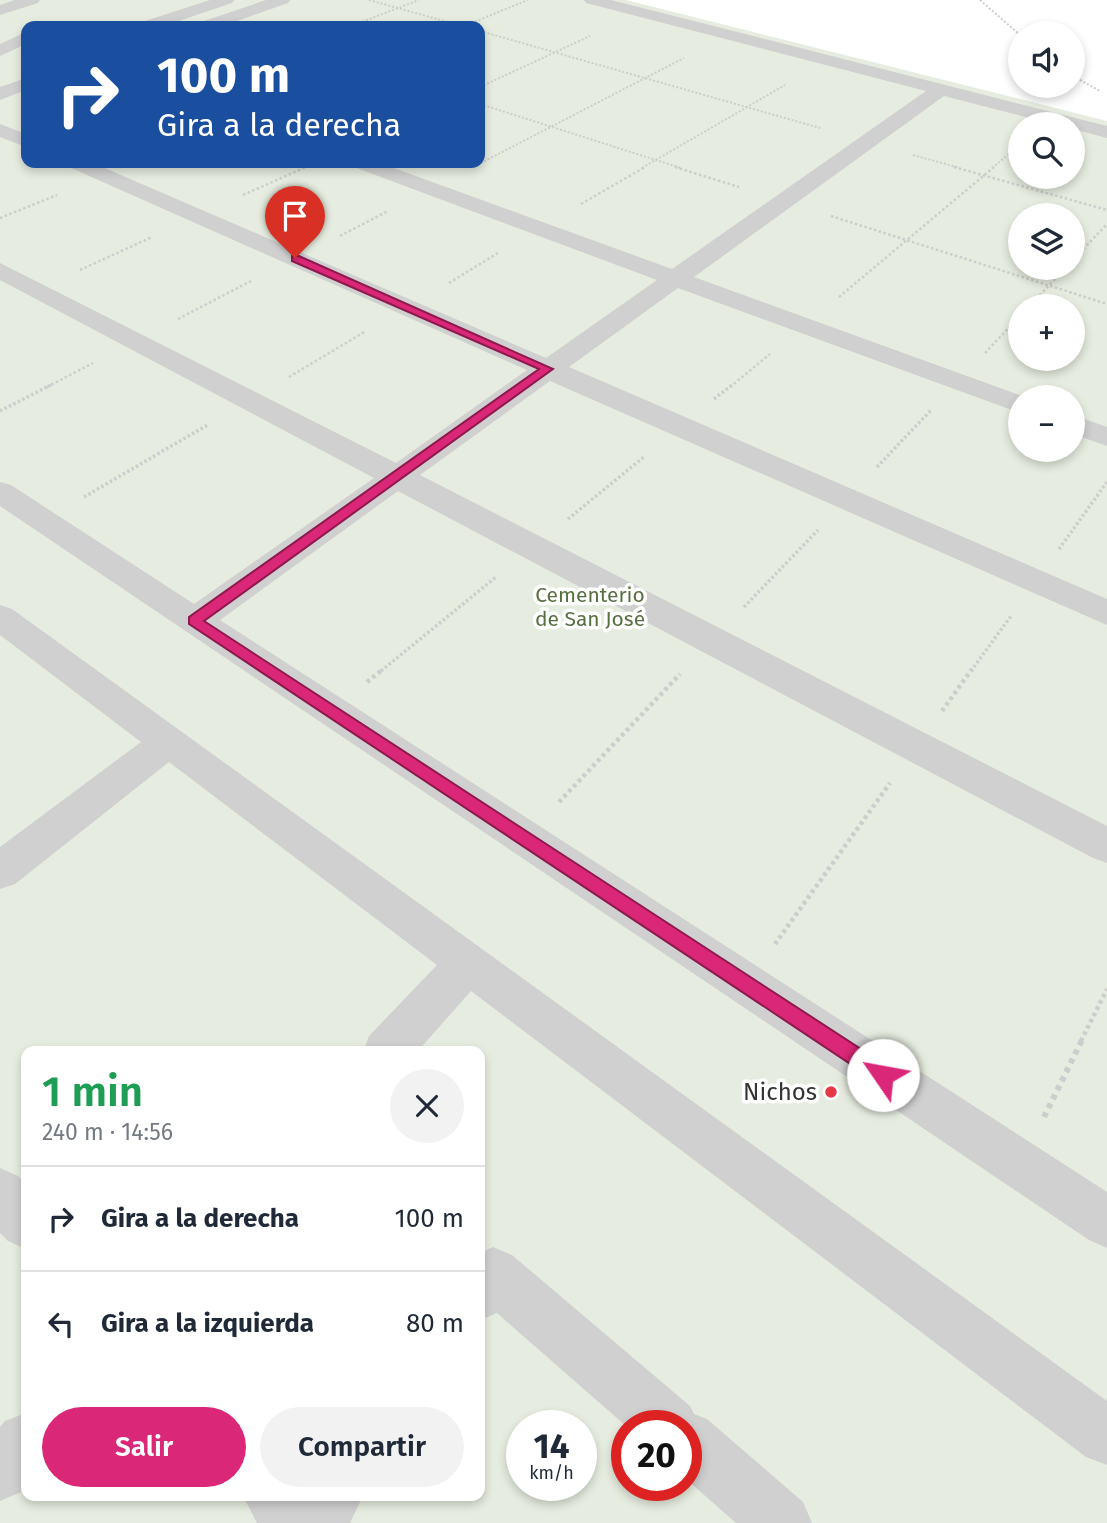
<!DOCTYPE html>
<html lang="es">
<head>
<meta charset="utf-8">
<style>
  body { margin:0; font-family:"Fira Sans",sans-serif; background:#f2f2f3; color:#1f2937; height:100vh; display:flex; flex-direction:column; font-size:26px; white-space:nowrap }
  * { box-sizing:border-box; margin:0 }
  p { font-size:23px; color:#747a83 }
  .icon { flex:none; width:38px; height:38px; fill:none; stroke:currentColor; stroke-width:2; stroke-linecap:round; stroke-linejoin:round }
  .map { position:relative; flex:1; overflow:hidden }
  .drawer { position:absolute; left:21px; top:1046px; width:464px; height:455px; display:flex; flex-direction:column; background:#fff; border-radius:14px; box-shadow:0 4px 10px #0003 }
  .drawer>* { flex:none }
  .guide { position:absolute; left:21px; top:21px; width:464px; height:147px; border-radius:14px; box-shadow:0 4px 10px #0003; background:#1a4fa0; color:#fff; overflow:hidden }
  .fabs { position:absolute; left:1008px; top:21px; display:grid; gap:14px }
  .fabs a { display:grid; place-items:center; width:77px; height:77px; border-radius:50%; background:#fff; box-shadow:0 4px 10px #0003; font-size:35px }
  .speed { position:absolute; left:506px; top:1410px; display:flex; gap:14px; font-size:35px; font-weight:700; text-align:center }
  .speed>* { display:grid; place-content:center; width:91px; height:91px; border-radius:50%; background:#fff; box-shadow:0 4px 10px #0003; line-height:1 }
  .speed small { font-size:18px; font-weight:400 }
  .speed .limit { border:10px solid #d22; background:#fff; color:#111 }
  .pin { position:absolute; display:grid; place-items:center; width:60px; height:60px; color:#fff; margin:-72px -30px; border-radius:50% 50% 50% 0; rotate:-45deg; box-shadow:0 0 7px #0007 }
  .pin .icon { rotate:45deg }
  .me { position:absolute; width:77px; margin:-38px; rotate:303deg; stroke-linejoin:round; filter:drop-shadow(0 0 5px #0008) }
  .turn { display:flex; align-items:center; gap:24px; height:147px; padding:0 21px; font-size:32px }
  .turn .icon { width:91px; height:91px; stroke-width:2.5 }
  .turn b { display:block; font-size:49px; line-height:60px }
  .round { display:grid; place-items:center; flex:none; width:74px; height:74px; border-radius:37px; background:#f2f2f3 }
  .overview { display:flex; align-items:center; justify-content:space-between; height:119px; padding:0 21px }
  h1 { font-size:42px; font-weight:600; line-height:52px; color:#1e9e55 }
  .primary-button { display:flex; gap:14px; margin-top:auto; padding:14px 21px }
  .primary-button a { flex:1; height:80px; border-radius:42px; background:#db2777; color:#fff; font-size:28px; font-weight:600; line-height:80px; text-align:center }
  .primary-button a+a { background:#f2f2f3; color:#1f2937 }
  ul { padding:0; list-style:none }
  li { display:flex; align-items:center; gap:21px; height:105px; padding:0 21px; border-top:2px solid #e0e1e3 }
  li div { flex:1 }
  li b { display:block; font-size:26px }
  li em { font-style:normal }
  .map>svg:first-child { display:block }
</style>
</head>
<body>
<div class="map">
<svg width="1107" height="1523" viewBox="0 0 1107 1523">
  <rect width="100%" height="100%" fill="#fff"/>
  <path fill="#e6ecdf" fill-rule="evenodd" d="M0,0H626L1107,121V1523H0ZM26,26H480V163H26ZM1020,124H1073V177H1020ZM1020,215H1073V268H1020ZM1020,306H1073V359H1020ZM1020,397H1073V450H1020ZM26,1052H480V1496H26ZM522,1426H581V1486H522ZM626,1426H686V1486H626Z"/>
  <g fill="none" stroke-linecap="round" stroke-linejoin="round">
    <g stroke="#cdcdcd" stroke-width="2" stroke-dasharray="2 2" stroke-linecap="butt">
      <path d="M369,0L462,26"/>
      <path d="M980,0L1020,35"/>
      <path d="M351,26L419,0"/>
      <path d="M464,26L528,0"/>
      <path d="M480,31L820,128"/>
      <path d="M1073,76L1100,91"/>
      <path d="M480,87L590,36"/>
      <path d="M480,104L681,168"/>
      <path d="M913,155L960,168"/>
      <path d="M477,165L684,58"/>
      <path d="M302,168L314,163"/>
      <path d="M642,168L785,85"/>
      <path d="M992,168L1020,145"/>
    </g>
    <g stroke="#cdcdcd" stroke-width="2.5" stroke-dasharray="2.5 2.5" stroke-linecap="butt">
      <path d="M675,167L739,187"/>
      <path d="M954,167L1107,210"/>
      <path d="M243,195L306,167"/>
      <path d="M581,204L645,167"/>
      <path d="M831,216L1107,304"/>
      <path d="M0,218L57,195"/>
      <path d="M340,236L388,211"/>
      <path d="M1073,260L1107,224"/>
      <path d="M80,270L152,237"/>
      <path d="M449,283L498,253"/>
      <path d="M839,297L994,167"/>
      <path d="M1029,306L1066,268"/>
      <path d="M178,319L251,281"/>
      <path d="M985,353L1020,316"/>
      <path d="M289,377L366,331"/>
      <path d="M47,387L93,363"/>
      <path d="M730,387L770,354"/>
    </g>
    <g stroke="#cdcdcd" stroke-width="3.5" stroke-dasharray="2.5 2.5" stroke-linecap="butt">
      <path d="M714,399L732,385"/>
      <path d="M0,411L51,385"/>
      <path d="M877,467L931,410"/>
      <path d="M84,497L209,424"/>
      <path d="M568,519L645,456"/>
      <path d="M1059,549L1107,482"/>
      <path d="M744,607L818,530"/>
      <path d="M381,671L496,577"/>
      <path d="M971,671L1011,616"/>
    </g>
    <g stroke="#cdcdcd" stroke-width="4.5" stroke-dasharray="3.5 3.5" stroke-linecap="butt">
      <path d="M367,682L383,669"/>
      <path d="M942,711L972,669"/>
      <path d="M559,802L680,674"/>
      <path d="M775,944L890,783"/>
      <path d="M1081,1041L1107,989"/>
    </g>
    <path stroke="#cdcdcd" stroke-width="6" stroke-dasharray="5 5" stroke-linecap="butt" d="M1044,1117L1082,1040"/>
    <g fill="#d0d0d0" fill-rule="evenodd">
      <path d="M15,0H40L38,3L0,15V5Z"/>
      <path d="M210,0H234L232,3L164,26H140L142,22Z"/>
      <path d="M266,0H290L288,3L223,26H199L201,22Z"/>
      <path d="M584,0H611L1107,126V138L1073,129V124H1053L944,96L694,277L1025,397H1020V413L678,288L569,367L1107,599V625L550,381L420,475L1107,826V863L1093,858L398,491L220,620L1107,1192V1248L1089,1240L0,506V482L11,485L194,604L374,478L0,280V263L396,463L527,370L69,167L66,163H93L546,358L657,280L354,167L351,163H380L672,269L926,91L586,3Z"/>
      <path d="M26,32V44L0,56V44Z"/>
      <path d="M26,78V90L0,100V87Z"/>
      <path d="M0,124L26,134V147L0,137Z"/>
      <path d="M1073,415L1107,427V446L1073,434Z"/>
      <path d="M0,605L12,609L1107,1401V1465L1086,1457L471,991L417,1052H363L369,1036L437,965L169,762L15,884L0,889V847L141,742L0,635Z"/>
      <path d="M0,1168L18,1176L26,1185V1249L8,1241L0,1233Z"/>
      <path d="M493,1247L512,1255L690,1406L694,1414L707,1419L803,1502L812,1523H736L686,1479V1426H626L497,1313L480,1320V1253Z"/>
      <path d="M26,1413V1486L21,1492L0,1501V1427L5,1421Z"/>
      <path d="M243,1496H363L350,1523H257Z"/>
    </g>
  </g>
  <path fill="#db2777" stroke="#8e194d" stroke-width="2" d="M292,256H299L553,369L204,621L890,1068L893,1075L890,1081L883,1084L876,1081L189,624V617L539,369L292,261Z"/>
  <circle fill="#e63946" stroke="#fff" stroke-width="2.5" cx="831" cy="1092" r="7"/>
  <g text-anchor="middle" stroke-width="7" stroke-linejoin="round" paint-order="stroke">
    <g font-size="21" fill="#56703f" stroke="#fff">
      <text x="590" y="602">Cementerio<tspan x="590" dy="24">de San José</tspan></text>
    </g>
    <g font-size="24" fill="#333" stroke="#fff" text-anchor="end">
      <text x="817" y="1100">Nichos</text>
    </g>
  </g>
</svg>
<div class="fabs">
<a><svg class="icon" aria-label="sound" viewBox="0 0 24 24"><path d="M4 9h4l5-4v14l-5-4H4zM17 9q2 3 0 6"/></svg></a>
<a><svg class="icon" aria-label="search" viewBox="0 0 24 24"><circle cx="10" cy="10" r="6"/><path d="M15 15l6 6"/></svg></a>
<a><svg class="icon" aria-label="layers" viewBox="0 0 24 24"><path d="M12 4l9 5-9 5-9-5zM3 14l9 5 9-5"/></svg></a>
<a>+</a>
<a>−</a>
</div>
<div class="speed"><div>14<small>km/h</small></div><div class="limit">20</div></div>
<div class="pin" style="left:295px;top:258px;background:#d93025"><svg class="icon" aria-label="arrive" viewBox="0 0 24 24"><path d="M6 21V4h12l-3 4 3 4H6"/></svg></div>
<svg class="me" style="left:883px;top:1075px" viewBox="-20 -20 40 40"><circle r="19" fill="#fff"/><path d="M0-13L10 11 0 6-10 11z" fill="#db2777"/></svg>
<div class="guide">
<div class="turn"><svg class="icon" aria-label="right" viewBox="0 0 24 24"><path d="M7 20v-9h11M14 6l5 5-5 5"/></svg><div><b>100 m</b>Gira a la derecha</div></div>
</div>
<section class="drawer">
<div class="overview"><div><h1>1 min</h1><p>240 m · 14:56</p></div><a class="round"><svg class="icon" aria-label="close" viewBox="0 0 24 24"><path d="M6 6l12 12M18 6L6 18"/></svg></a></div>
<ul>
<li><svg class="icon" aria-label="right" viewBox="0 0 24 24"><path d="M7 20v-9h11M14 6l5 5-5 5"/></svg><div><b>Gira a la derecha</b></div><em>100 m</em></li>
<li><svg class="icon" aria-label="left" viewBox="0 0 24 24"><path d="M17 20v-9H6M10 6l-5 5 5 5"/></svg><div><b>Gira a la izquierda</b></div><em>80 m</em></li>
</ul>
<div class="primary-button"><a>Salir</a><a>Compartir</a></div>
</section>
</div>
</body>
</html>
